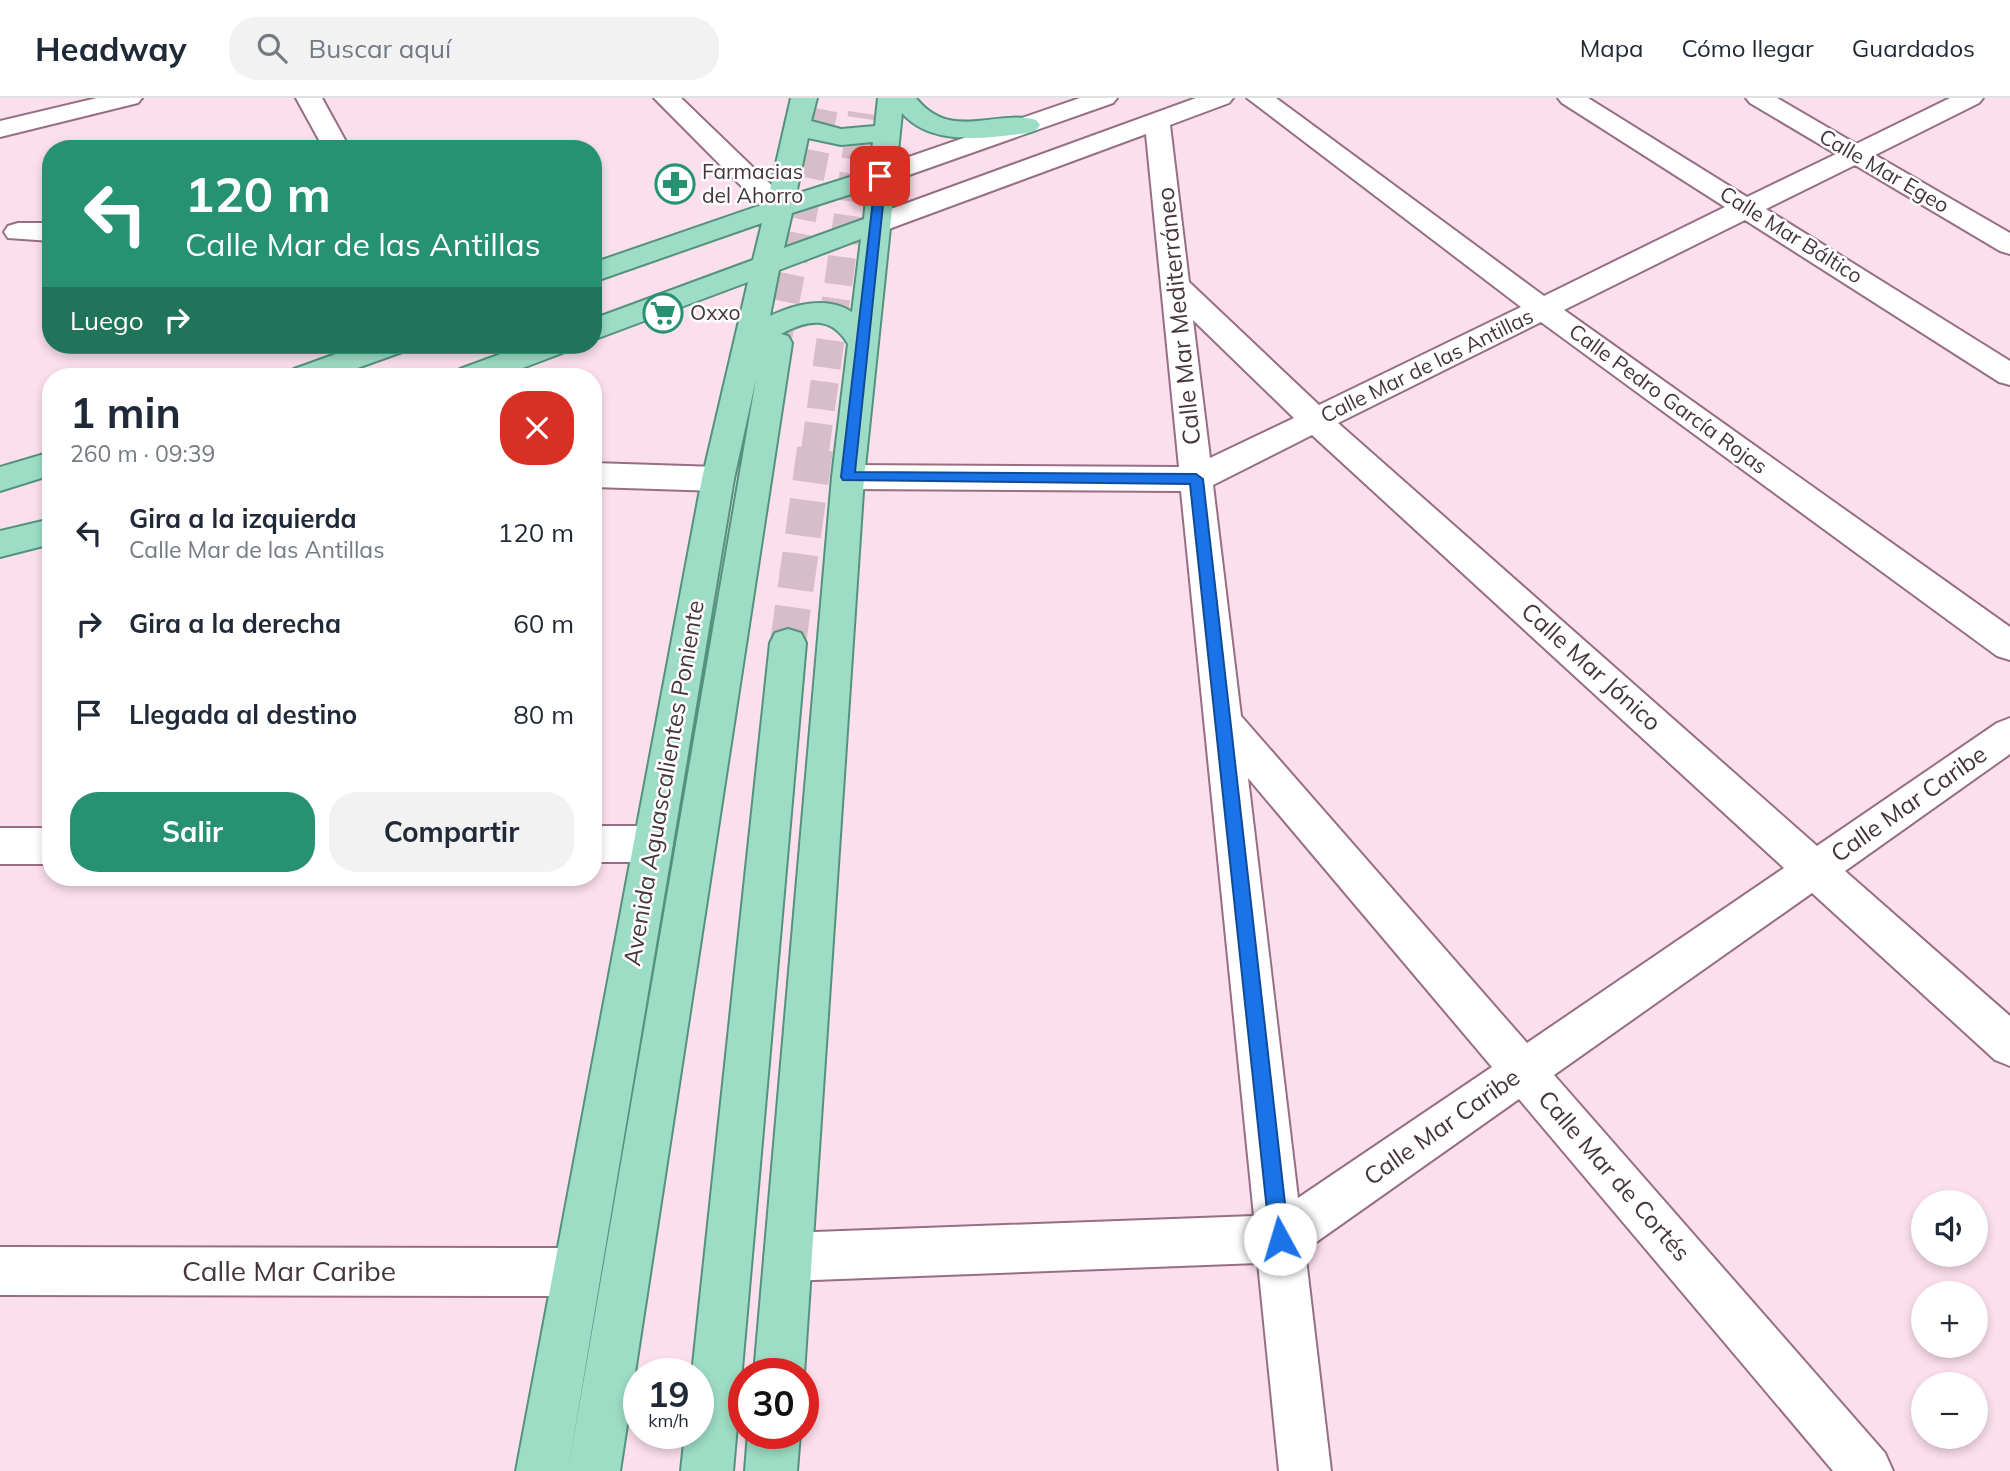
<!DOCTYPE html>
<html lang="es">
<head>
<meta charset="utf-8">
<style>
  body { margin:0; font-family:Mulish,sans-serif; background:#f2f2f3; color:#1f2937; height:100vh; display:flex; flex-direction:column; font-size:26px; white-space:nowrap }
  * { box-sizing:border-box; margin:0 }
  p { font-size:23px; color:#747a83 }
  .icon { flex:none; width:38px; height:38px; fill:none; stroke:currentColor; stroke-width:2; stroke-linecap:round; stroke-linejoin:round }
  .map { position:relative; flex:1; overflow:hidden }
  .panel { position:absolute; left:42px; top:270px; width:560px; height:518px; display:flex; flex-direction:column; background:#fff; border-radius:28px; box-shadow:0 4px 10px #0003 }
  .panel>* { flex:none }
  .guide { position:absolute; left:42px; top:42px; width:560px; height:214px; border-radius:28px; box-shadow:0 4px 10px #0003; background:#279271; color:#fff; overflow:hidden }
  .controls { position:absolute; left:1911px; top:1092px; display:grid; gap:14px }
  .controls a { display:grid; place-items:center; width:77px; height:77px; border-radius:50%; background:#fff; box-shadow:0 4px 10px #0003; font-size:35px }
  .speed { position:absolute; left:623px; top:1260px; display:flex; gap:14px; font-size:35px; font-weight:700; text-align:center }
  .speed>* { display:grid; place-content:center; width:91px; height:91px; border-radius:50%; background:#fff; box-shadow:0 4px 10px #0003; line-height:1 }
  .speed small { font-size:18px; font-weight:400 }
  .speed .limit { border:10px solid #d22; background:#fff; color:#111 }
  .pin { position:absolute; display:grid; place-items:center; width:60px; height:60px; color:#fff; margin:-30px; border-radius:14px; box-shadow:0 4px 10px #0006 }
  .me { position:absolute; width:77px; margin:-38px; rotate:354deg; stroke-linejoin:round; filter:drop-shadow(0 0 5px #0008) }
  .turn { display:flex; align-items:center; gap:24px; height:147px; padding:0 28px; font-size:32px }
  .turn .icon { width:91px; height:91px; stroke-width:2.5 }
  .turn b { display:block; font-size:49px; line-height:60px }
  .then { display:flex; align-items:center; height:66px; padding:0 28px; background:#0003; gap:14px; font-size:26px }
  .round { display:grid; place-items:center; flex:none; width:74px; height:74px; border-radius:28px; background:#f2f2f3 }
  .head { display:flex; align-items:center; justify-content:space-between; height:119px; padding:0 28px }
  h1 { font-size:42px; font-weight:700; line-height:52px }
  .primary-button { display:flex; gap:14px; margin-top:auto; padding:14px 28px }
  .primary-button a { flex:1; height:80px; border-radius:28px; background:#279271; color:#fff; font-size:28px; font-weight:700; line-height:80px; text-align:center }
  .primary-button a+a { background:#f2f2f3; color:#1f2937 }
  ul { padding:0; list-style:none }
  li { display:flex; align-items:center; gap:21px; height:91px; padding:0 28px }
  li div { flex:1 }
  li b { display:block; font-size:26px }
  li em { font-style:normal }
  header { display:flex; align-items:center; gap:42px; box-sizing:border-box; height:98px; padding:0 35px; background:#fff; border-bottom:2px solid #e0e1e3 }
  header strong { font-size:33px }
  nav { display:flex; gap:38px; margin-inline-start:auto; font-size:24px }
  .search { width:490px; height:63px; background:#f2f2f3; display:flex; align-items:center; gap:18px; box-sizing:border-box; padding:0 24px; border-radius:28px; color:#747a83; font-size:26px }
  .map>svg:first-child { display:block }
</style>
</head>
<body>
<header>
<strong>Headway</strong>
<div class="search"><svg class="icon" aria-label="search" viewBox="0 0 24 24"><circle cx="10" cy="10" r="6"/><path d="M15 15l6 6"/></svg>Buscar aquí</div>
<nav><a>Mapa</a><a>Cómo llegar</a><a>Guardados</a></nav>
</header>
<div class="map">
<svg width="2010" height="1373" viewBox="0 0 2010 1373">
  <rect width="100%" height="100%" fill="#fbdfec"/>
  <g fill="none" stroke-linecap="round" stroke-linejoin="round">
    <g stroke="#d7bdc9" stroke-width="28" stroke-dasharray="28 14" stroke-linecap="butt">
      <path d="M777,245L826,0"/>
      <path d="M815,353L862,15"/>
    </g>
    <path stroke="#d7bdc9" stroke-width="36" stroke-dasharray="36 18" stroke-linecap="butt" d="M788,545L815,351"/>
    <g stroke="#976e83" stroke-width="4">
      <g id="minor">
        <path d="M97,0H142L138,5L0,39V23Z"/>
        <path d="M296,0H322L350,51H324Z"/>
        <path d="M654,0H681L789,104L793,110L789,116L779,118L769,116Z"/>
        <path d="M1080,0H1117L1113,5L889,84L880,86L871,84L867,78L871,72Z"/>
        <path d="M1196,0H1233L1229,5L1170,27L1189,184L1319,307L1521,209L1247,0H1276L1544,198L1725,109L1562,5L1558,0H1588L1747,99L1836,56L1750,5L1746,0H1777L1856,46L1950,0H1983L1979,5L1875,57L2010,135V156L2000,153L1855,67L1766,111L2010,263V287L1999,284L1745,122L1564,212L2010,529V562L1997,558L1541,224L1338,325L1817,748L1997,625L2010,620V656L1845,773L2010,918V968L1995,962L1812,795L1554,977L1885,1355L1893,1373H1833L1519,1001L1305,1152L1331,1373H1279L1258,1165L788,1183L771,1176L764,1159L771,1142L788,1135L1254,1118L1181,393L848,391L837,387L832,379L837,371L848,367L1179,369L1146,36L886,132L876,134L866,132L862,126L866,120ZM1193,222L1294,320L1210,360ZM1312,337L1784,770L1527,945L1241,618L1213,387ZM1248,680L1492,969L1298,1100Z"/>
        <path d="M18,125H51V143L8,140L4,134L8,128Z"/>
        <path d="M593,365L718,369L730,373L734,381L730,389L718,393L593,389Z"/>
        <path d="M593,728H653L667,734L673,746L667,758L653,764H593Z"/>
        <rect x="0" y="730" width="51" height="36"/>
        <path d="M0,1149L577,1150L594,1157L601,1174L594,1191L577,1198L0,1197Z"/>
      </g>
    </g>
    <g stroke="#54927d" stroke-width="4">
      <g id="major">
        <path d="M791,0H817L811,23L841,31L875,28L878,0H916C951,44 995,11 1036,22L1040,27L1036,32L1027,35C988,40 931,49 902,15L864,379L804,1276H754L832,379L848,246C831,217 807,222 781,236L788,238L792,245L620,1373H568L756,281L734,381L568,1373H516L702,381L748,184L593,242V221L753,162L762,125L593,184V165L767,105ZM808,40L841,47L873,44L869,73L796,96ZM867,91L864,121L784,150L792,115ZM861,141L852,214C827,198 795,206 770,218L779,172Z"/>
        <path d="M361,247H406L402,254L335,278H290L294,271Z"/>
        <path d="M525,247H569L565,254L501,278H456L460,271Z"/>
        <path d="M51,354V377L0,393V369Z"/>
        <path d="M51,421V446L0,459V433Z"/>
        <path d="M788,531L801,535L806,545L733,1373H681L685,1335H698V1276H692L770,545L775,535Z"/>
        <path d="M748,1335H800L797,1373H745Z"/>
      </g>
    </g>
    <use href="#minor" fill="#fff" fill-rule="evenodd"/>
    <use href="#major" fill="#9ddcc5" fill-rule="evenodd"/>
  </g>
  <path fill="#1a73e8" stroke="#114b97" stroke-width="2" d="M876,76L886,78L855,374L1196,376L1203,381L1289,1141L1287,1148L1280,1151L1273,1148L1270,1141L1190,386L843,382L841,379Z"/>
  <defs>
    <g id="pharmacy-ring" transform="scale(2.0125)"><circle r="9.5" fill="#fff" stroke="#279271" stroke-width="1.5"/><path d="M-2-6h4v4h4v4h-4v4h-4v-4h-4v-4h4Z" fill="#279271"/></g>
    <g id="supermarket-ring" transform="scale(2.0125)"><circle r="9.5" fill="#fff" stroke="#279271" stroke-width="1.5"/><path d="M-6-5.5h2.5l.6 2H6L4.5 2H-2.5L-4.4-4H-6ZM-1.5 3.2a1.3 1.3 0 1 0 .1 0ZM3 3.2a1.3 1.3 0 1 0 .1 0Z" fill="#279271"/></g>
  </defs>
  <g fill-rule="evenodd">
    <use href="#pharmacy-ring" x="675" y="86"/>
    <use href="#supermarket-ring" x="663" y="215"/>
  </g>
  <g text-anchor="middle" stroke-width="5" stroke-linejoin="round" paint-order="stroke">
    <g font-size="21" fill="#47353e" stroke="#fff">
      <text transform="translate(1884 73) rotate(30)" y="7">Calle Mar Egeo</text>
      <text transform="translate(1791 137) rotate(32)" y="7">Calle Mar Báltico</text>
      <text transform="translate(1427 268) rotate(-26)" y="7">Calle Mar de las Antillas</text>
      <text transform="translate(1668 301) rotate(36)" y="7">Calle Pedro García Rojas</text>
    </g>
    <g font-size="21" fill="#47353e" stroke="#fff" text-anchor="start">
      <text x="702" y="81">Farmacias<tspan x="702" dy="24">del Ahorro</tspan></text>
      <text x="690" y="222">Oxxo</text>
    </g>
    <g font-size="24" fill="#47353e" stroke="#fff">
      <text transform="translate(1179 218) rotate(-96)" y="8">Calle Mar Mediterráneo</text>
      <text transform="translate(1591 569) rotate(42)" y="8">Calle Mar Jónico</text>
      <text transform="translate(664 685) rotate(-80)" y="8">Avenida Aguascalientes Poniente</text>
      <text transform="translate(1909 706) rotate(-35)" y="8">Calle Mar Caribe</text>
      <text transform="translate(1442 1029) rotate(-35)" y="8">Calle Mar Caribe</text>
      <text transform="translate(1614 1078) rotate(49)" y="8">Calle Mar de Cortés</text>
    </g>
    <g font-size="28" fill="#47353e" stroke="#fff">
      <text x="289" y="1183">Calle Mar Caribe</text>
    </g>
  </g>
</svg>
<div class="controls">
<a><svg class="icon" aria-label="sound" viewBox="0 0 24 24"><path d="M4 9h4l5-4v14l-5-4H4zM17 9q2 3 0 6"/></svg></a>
<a>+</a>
<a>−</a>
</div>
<div class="speed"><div>19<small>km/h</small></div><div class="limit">30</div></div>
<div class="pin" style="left:880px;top:78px;background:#d93025"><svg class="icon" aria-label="arrive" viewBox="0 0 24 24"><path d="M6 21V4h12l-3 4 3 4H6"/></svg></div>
<svg class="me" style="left:1280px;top:1141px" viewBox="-20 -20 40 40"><circle r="19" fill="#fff"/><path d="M0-13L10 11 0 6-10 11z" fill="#1a73e8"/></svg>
<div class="guide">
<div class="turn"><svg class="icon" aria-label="left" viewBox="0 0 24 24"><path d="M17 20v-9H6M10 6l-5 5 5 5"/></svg><div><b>120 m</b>Calle Mar de las Antillas</div></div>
<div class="then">Luego<svg class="icon" aria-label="right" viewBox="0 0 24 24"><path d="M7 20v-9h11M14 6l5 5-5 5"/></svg></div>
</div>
<section class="panel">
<div class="head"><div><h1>1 min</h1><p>260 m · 09:39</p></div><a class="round" style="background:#d93025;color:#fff"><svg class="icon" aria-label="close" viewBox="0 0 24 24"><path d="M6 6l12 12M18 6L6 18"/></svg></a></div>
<ul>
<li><svg class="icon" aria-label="left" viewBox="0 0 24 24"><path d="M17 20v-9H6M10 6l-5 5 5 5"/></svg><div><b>Gira a la izquierda</b><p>Calle Mar de las Antillas</p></div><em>120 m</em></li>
<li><svg class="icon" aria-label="right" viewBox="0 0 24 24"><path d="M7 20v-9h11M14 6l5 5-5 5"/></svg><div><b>Gira a la derecha</b></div><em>60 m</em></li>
<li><svg class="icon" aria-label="arrive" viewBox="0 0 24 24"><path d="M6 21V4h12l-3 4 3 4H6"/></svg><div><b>Llegada al destino</b></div><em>80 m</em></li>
</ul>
<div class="primary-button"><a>Salir</a><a>Compartir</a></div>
</section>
</div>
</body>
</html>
